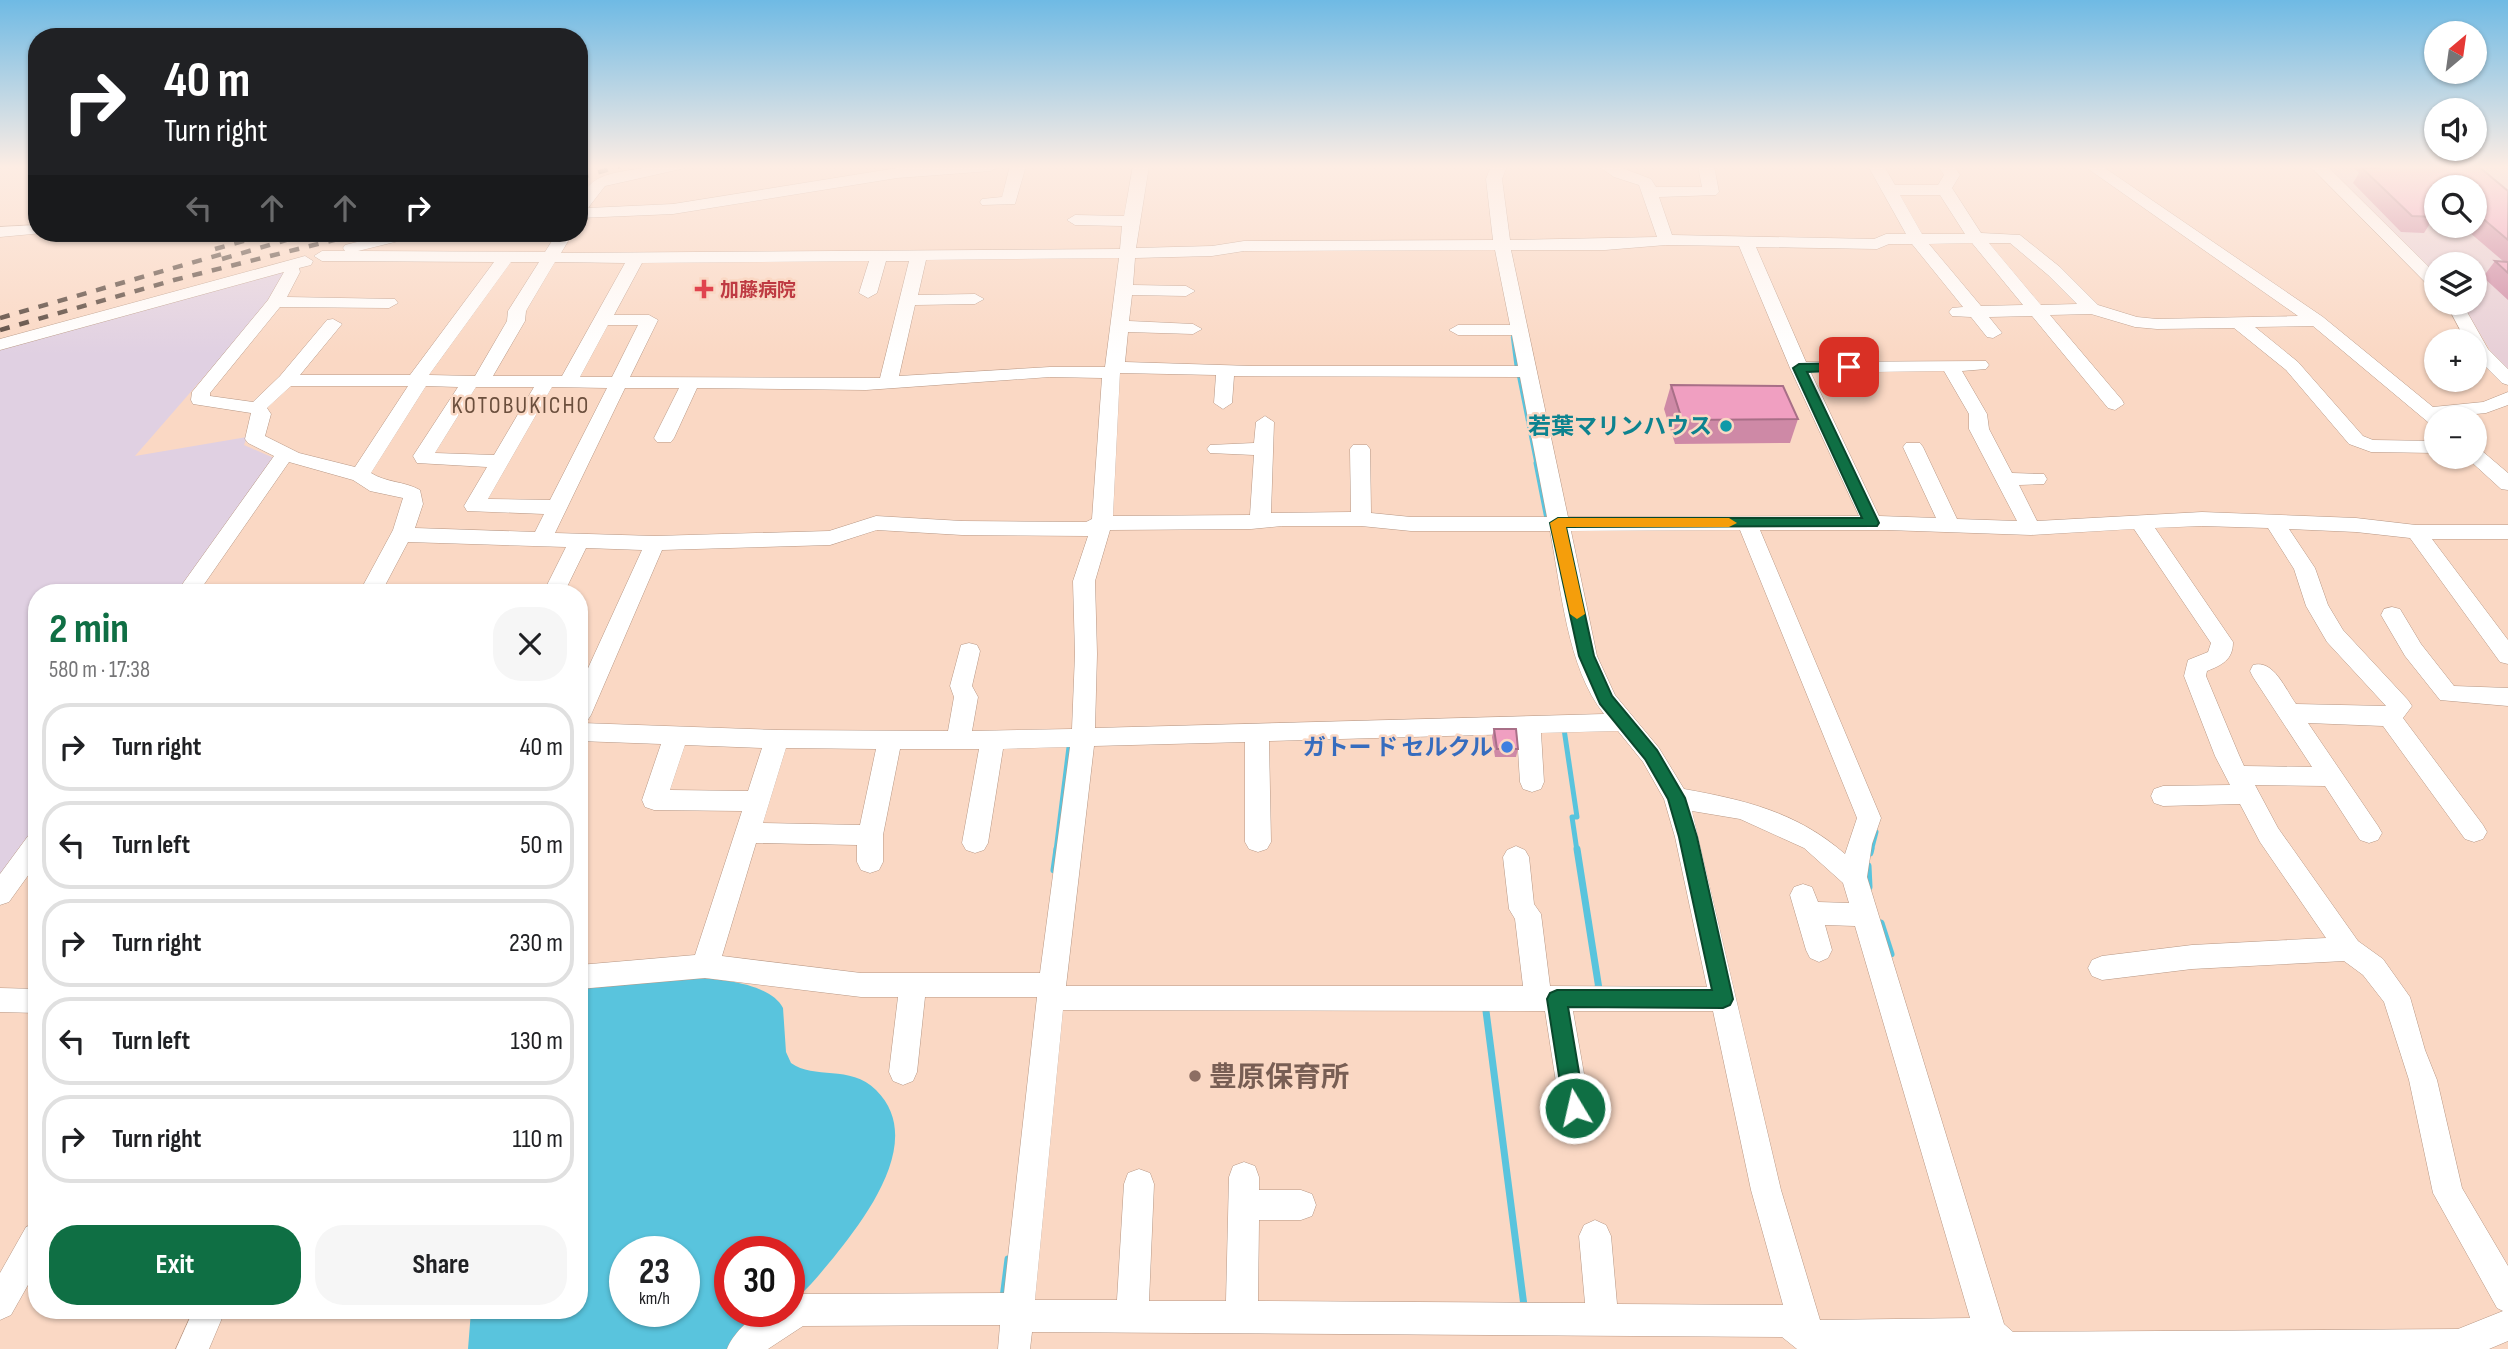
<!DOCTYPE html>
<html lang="en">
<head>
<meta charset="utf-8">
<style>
  body { margin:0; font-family:"Sofia Sans Condensed","Noto Sans JP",sans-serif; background:#f6f6f6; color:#202124; height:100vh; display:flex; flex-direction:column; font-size:26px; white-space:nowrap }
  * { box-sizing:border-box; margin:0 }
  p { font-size:23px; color:#757577 }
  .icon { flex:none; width:38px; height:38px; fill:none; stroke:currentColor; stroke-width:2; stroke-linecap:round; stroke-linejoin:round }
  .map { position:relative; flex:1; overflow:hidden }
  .sheet { position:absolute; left:28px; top:584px; width:560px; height:735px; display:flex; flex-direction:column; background:#fff; border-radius:28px; box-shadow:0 2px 5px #0004 }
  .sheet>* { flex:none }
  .hud { position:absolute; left:28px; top:28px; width:560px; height:214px; border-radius:28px; box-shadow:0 2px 5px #0004; background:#202124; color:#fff; overflow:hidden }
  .needle { width:46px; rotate:29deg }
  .buttons { position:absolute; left:2424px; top:21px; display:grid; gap:14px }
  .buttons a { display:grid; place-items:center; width:63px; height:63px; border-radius:50%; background:#fff; box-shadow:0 2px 5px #0004; font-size:35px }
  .speed { position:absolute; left:609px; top:1236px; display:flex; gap:14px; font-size:35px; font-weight:700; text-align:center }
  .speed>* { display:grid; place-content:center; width:91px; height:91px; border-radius:50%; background:#fff; box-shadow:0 2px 5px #0004; line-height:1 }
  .speed small { font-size:18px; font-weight:400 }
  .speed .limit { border:10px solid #d22; background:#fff; color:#111 }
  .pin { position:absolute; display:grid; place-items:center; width:60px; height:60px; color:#fff; margin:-30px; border-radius:14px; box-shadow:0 4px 10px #0006 }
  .me { position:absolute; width:77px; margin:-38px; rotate:351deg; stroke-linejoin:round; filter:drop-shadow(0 0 5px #0008) }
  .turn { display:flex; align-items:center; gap:24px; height:147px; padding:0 21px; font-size:32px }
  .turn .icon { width:91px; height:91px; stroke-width:2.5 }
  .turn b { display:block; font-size:49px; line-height:60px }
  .lanes { display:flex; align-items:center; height:66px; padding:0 21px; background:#0003; justify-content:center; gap:35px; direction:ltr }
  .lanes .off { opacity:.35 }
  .round { display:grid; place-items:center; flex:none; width:74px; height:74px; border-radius:28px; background:#f6f6f6 }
  .head { display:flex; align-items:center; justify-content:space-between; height:119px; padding:0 21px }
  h1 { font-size:42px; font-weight:700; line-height:52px; color:#0f6f44 }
  .action { display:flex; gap:14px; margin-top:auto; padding:14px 21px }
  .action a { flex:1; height:80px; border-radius:28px; background:#0f6f44; color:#fff; font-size:28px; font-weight:700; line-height:80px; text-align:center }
  .action a+a { background:#f6f6f6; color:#202124 }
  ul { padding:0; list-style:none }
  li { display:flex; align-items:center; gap:21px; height:88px; margin:0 14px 10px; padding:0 7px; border:4px solid #e0e0e0; border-radius:28px }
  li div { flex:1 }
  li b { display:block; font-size:26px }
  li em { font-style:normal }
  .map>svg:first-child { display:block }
</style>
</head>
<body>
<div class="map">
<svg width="2508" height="1349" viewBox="0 0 2508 1349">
  <rect width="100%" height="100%" fill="#fad8c4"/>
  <path fill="#e7cfd7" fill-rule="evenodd" d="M2325,166H2508V371L2493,355L2461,303H2474V264H2436V276ZM2436,187H2474V226H2436Z"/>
  <path fill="#e0d0e2" d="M279,272L284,273L269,302L135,456L247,437L244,445L274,458L177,593H37V835L0,885V350Z"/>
  <path fill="#59c4dd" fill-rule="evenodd" d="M698,978C722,979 771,984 783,1008L786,1052L791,1063C814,1080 850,1064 876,1090C926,1139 866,1217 834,1257C820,1273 807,1292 789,1303V1251H730V1311H778L727,1349H468L471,1311H579V989ZM625,1251H684V1311H625Z"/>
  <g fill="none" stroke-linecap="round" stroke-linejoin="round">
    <g stroke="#59c4dd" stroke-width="4.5">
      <path d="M1513,337L1517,368"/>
      <path d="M1519,375L1537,465"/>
    </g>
    <g stroke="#59c4dd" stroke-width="5">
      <path d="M1536,463L1547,519"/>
      <path d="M1564,729L1577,817H1572L1577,851"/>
      <path d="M1056,851L1069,747"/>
      <path d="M1871,851L1876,832"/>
    </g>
    <g stroke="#59c4dd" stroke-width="7">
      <path d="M1577,849L1599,989H1596"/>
      <path d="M1870,853L1871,849"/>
      <path d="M1868,866L1869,887"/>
      <path d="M1054,870L1057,849"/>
      <path d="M1881,923L1891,954"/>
      <path d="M1486,1011L1524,1306"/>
      <path d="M1003,1298L1008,1259"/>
    </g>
    <g stroke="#b79784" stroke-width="1">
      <g id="minor">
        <path d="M655,166H684L681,169L605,186L588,208L673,204L897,168L999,166L991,171L897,178L673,214L579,218C579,169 617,174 655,166Z"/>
        <path d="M1010,166H1026L1015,204L982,205L980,202L982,199L1002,197Z"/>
        <path d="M1133,166H1149L1136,248L1212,246L1244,241L1493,240L1486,179L1491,166H1507L1502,179L1510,240L1657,237L1639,185L1614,177L1598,166H1617L1651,179L1656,187H1702L1698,166H1714L1719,192L1716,195L1659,197L1672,235L1874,239L1886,234H1906L1868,166H1884L1895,185H1938L1944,175L1938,166H1954L1960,175L1952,188L1981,233L2020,235L2060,267L2098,305L2137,317L2157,319L2298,316L2084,166H2102L2323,317L2433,407L2483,402L2508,392V405L2486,413L2436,418V425L2429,423L2313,326L2255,327L2298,362L2363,436L2373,440L2436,441V453L2371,452L2349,444L2286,370L2234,328L2157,329L2135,327L2091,314L2050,315L2122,400L2124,404L2115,410L2108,408L2032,316L1989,317L2002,333L1993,338L1987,337L1971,317L1952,316L1949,312L1952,308L1963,307L1912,244H1889L1877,249L1756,247L1806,362L1986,361L1989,365L1986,369L1962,371L1987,414L1989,429L2012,473L2044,474L2047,479L2044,484L2019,485L2037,521L2202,512L2356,518L2416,525H2508V539H2432L2508,640V664L2500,662L2410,538L2356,532L2289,529L2315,568L2328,605L2343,630L2408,700L2412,706L2403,718L2483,825L2487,832L2483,839L2474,842L2465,839L2383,726L2308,723L2378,826L2382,833L2378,840L2369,843L2360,840L2325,786L2255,785L2278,828L2358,941L2383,959L2410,997L2425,1050L2437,1080L2462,1188L2508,1266V1341L2489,1349H1797L1782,1337L1032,1332L1030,1349H998L1000,1325L803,1326L768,1349H727C733,1334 750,1316 767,1311C773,1309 783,1311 789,1311V1298L799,1294L1004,1293L1037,997H925L917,1072L913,1081L903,1085L893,1081L889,1072L898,997H861L705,978L579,989V965L695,955L742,811L654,810L645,807L642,800L661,744L579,741V688L642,550L586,548L564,593H548L545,589L566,547L408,542L381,593H359L393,530L403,498L370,491L353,480L289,462L198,593H176L274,456L248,443L245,439L251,413L193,404L191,400L192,392L268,300L284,272L0,350V339L305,256L313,261L311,265L299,268L300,272L287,297L395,299L398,303L389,308L280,307L210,393V396L253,402L280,376L327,320L333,319L342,324L300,375H410L494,262L322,261L314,256L322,251H345L343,248L345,245L394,233H421L419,236L358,251L545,252L557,233H573L561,253L1120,249L1122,226L1075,225L1067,220L1075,215L1124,216ZM1900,195H1940L1965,234H1922ZM1972,243L2023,305L1981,306L1929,244ZM1989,243H2010L2048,275L2077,304L2041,305ZM1666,245L1739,246L1790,368L1859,516L1568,517L1511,250H1605ZM1495,250L1510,325H1458L1449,330L1458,335H1512L1518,366H1252L1125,362L1128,332L1193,334L1202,329L1193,324L1129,321L1132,295L1186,296L1195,291L1186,286L1133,285L1135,258L1212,256L1244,251ZM1119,258L1105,367H1050L899,376L915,305L975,304L984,299L975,294L918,295L926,260ZM869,261L859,293L868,298L877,293L886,261H909L880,378L630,377L658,320L649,315H614L642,263ZM511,262H539L508,311L507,321L475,376L429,375ZM555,262L625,263L562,376H493L525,321L526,311ZM608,325H638L612,377H580ZM1944,371L1969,414V429L2017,521L1957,519L1923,447L1920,443H1906L1903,447L1936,518L1879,516L1811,373ZM1120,373L1216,375L1214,403L1223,409L1232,403L1234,376L1520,377L1547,517H1411L1371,513L1370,449L1367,445H1353L1350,449L1351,512L1271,513L1274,422L1265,416L1256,422L1254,443L1210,445L1207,449L1210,453L1254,455L1250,515L1113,516ZM1050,377L1102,378L1092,519L1086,522L962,521L876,516L829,531L655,536L555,533L625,388H679L654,438L657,442H671L674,438L697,388L866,390ZM291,386H408L355,467L299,453L265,436L271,414L267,408ZM426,386L458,387L413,456L417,463L487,467L464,506L467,511L544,514L535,532L415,528L423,504L420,490C404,481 387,483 371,473ZM476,387H534L494,455L435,453ZM552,387L607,388L550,500L488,499ZM1282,526H1361L1411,531H1550C1561,587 1567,668 1604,714L1095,728L1097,654L1095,581L1110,530L1251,529ZM2202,526L2268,528L2294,569L2306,606L2327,642L2386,706L2296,704C2285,689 2274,659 2253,665L2250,671L2253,677L2312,767L2244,766L2239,755L2206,676L2207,671C2222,665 2233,660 2233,642L2155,528ZM2134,529L2211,643L2208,652L2188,660L2184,676L2215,756L2230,785L2163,786L2154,789L2151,796L2154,803L2163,806L2240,804L2260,842L2326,938L2192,945L2102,956L2092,960L2088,968L2092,976L2102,980L2192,969L2344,961L2363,975L2384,1002L2409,1080L2433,1193L2497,1308L2503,1311L2458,1329L2013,1332L2004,1324L1867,877L1872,844L1881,818L1760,530H1887L2031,535ZM877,530L962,535L1088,536L1073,581L1075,654L1072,729L972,731L978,697L972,686L980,651L977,645L969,643L961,645L950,686L954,697L948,731L777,730L582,723L587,721L591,715L662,550L830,545ZM1740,530L1857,818L1845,854C1797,812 1745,800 1684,789L1659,748L1615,695L1597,656L1571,531ZM1618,731L1643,762L1664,799L1675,837L1707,987L1550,986L1541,914L1534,904L1529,857L1525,850L1516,846L1507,850L1503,857L1509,909L1515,919L1523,986H1066L1094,746L1245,742V842L1249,849L1258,852L1267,849L1271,842L1269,741L1517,734L1520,782L1523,789L1532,792L1541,789L1544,782L1541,733ZM685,745L762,748L748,791L670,790ZM1070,747L1040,973H861L722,956L756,843L857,845V862L861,870L870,873L879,870L883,862V835L900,749H979L962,843L966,850L975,853L984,850L988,843L1003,749ZM786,748L876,749L860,825L763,823ZM1692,811L1740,819L1804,848L1843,883L1849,903L1818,902L1812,887L1803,884L1794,887L1790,895L1806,950L1810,958L1819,962L1828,958L1832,950L1825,925L1855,926L1970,1318L1820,1320L1781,1190ZM1063,1010L1545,1011L1560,1108L1565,1118L1575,1122L1585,1118L1590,1108L1573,1011H1713L1751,1190L1783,1305L1617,1304L1611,1236L1606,1225L1595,1220L1584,1225L1579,1236L1585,1303L1258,1301L1259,1220H1301L1312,1216L1316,1205L1312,1194L1301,1190H1259V1177L1255,1166L1244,1162L1233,1166L1229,1177L1226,1301H1149L1154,1184L1150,1173L1139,1169L1128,1173L1124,1184L1117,1300H1035Z"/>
        <path d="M2310,166H2327L2436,274V288L2430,287Z"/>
        <path d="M37,225V233H43L0,237V227Z"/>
        <path d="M2446,303H2462L2488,349L2508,369V385L2502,383L2475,356L2474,341H2466Z"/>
        <path d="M2474,448L2481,450L2508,473V490L2501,489L2467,458L2474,457Z"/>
        <path d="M2392,607L2400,609L2421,644L2454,686L2508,688V706L2440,700L2405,656L2381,615L2384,609Z"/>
        <path d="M37,833V863L9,902L0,905V874L28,836Z"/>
        <path d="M0,988L37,989V1013L0,1012Z"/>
        <path d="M37,1223V1269L11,1315L0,1320V1273L26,1227Z"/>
        <path d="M193,1311H225L209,1349H176Z"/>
      </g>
    </g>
    <use href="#minor" fill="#fff" fill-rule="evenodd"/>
    <g stroke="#524137" stroke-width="4.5" stroke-dasharray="10 10" stroke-linecap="butt">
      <path d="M579,178L620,166"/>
      <path d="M215,249L272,233"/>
      <path d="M222,259L310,233"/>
      <path d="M0,318L229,252"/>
      <path d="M0,330L174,280L362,233"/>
    </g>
  </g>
  <g fill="#ce89a6">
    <path d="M2352,166H2478L2508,191V300L2483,277L2495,261H2503L2462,226H2474V187H2436V222H2431L2424,233L2401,232L2353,183L2359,173Z"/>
    <path d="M1671,385L1798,419L1790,443L1675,444L1664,409Z"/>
    <path d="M1494,729L1518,749L1516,757H1495L1492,737Z"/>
  </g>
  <g fill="#f09fc1" stroke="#a86f87" stroke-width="2">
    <path d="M2378,166H2478L2508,191V240L2474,211V187H2436V207H2426L2435,217L2412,216L2362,168H2379Z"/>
    <path d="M2495,261L2508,262V273Z"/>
    <path d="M1671,385L1783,386L1798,419L1682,420Z"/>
    <path d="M1494,729H1516L1518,749H1497Z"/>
  </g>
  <linearGradient id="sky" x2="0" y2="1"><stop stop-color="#6fbae4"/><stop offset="0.47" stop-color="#fdede4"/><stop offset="1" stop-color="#fdede4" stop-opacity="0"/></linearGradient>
  <rect width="2508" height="355" fill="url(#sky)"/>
  <path fill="#0f6f44" stroke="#0a482c" stroke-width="2" d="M1849,363L1856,367L1854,370L1807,372L1879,523L1877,526L1566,527L1594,656L1612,696L1657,750L1685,798L1697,837L1733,999L1730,1005L1723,1008L1568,1007L1585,1108L1582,1115L1575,1118L1567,1115L1564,1108L1547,999L1550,993L1557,990H1712L1679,837L1668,799L1645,759L1600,704L1579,656L1550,523L1558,518H1862L1793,368L1799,364Z"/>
  <path fill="#f59e0b" d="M1558,518H1729L1737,523L1729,527H1566L1585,614L1577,619L1570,614L1550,523Z"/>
  <path fill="#e0444e" stroke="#fad8c4" stroke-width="2.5" d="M700.5 278.5h7v7h7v7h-7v7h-7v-7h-7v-7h7z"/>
  <circle fill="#0f9aa8" stroke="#fad8c4" stroke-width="2.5" cx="1726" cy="426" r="7"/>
  <circle fill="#3f7fe0" stroke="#fad8c4" stroke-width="2.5" cx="1507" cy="747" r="7"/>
  <circle fill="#8d6e63" stroke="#fad8c4" stroke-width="2.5" cx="1195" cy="1076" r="7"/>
  <g text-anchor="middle" stroke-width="5" stroke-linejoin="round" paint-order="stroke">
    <g font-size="19" font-weight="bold" fill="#be3a42" stroke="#fad8c4" text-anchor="start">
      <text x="720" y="296">加藤病院</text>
    </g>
    <g font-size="23" font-weight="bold" fill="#0d838f" stroke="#fad8c4" text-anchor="end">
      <text x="1712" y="434">若葉マリンハウス</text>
    </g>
    <g font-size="23" font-weight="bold" fill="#366cbe" stroke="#fad8c4" text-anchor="end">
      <text x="1493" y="755">ガトー ド セルクル</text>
    </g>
    <g font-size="24" letter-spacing="2" fill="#6b4f3d" stroke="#fad8c4">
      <text x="521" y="413">KOTOBUKICHO</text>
    </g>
    <g font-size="28" font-weight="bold" fill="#785e54" stroke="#fad8c4" text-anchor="start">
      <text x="1209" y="1086">豊原保育所</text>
    </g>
  </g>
</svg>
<div class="buttons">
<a><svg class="needle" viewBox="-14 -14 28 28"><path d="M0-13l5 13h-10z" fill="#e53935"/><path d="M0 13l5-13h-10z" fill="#757577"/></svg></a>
<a><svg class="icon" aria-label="sound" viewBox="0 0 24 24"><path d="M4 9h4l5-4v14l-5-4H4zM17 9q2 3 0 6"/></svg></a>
<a><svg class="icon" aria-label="search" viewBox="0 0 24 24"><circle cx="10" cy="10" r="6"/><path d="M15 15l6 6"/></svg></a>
<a><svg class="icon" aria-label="layers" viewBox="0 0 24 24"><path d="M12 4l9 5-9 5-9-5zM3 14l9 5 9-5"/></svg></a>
<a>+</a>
<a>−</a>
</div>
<div class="speed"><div>23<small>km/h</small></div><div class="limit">30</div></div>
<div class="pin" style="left:1849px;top:367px;background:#d93025"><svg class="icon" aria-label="arrive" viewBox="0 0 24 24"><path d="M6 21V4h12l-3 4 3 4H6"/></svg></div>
<svg class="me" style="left:1575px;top:1108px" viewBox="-20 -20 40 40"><circle r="17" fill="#0f6f44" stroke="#fff" stroke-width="3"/><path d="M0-11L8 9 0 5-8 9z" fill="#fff"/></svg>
<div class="hud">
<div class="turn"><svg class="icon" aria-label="right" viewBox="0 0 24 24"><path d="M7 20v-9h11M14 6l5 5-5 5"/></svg><div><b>40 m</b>Turn right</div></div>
<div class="lanes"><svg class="icon off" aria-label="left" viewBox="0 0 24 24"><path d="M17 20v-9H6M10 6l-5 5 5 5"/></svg><svg class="icon off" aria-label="ahead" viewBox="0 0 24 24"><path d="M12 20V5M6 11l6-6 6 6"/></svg><svg class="icon off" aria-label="ahead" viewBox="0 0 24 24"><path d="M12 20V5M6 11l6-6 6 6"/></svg><svg class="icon" aria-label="right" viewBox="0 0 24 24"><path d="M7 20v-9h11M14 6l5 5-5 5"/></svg></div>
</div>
<section class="sheet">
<div class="head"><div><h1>2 min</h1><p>580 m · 17:38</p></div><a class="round"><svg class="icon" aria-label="close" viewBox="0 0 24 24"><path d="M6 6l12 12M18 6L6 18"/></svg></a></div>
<ul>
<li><svg class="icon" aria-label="right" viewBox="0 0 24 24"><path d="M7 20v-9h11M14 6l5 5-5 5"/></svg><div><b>Turn right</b></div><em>40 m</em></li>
<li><svg class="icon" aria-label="left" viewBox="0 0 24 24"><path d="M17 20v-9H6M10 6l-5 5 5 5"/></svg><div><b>Turn left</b></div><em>50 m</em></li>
<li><svg class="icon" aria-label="right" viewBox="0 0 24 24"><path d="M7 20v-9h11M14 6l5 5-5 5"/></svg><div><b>Turn right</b></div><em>230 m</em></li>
<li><svg class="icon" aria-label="left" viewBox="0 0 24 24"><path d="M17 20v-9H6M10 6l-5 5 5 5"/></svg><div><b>Turn left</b></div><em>130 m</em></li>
<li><svg class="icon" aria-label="right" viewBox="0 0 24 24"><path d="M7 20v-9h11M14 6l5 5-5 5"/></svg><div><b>Turn right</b></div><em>110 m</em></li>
</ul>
<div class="action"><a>Exit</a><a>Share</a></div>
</section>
</div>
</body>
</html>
